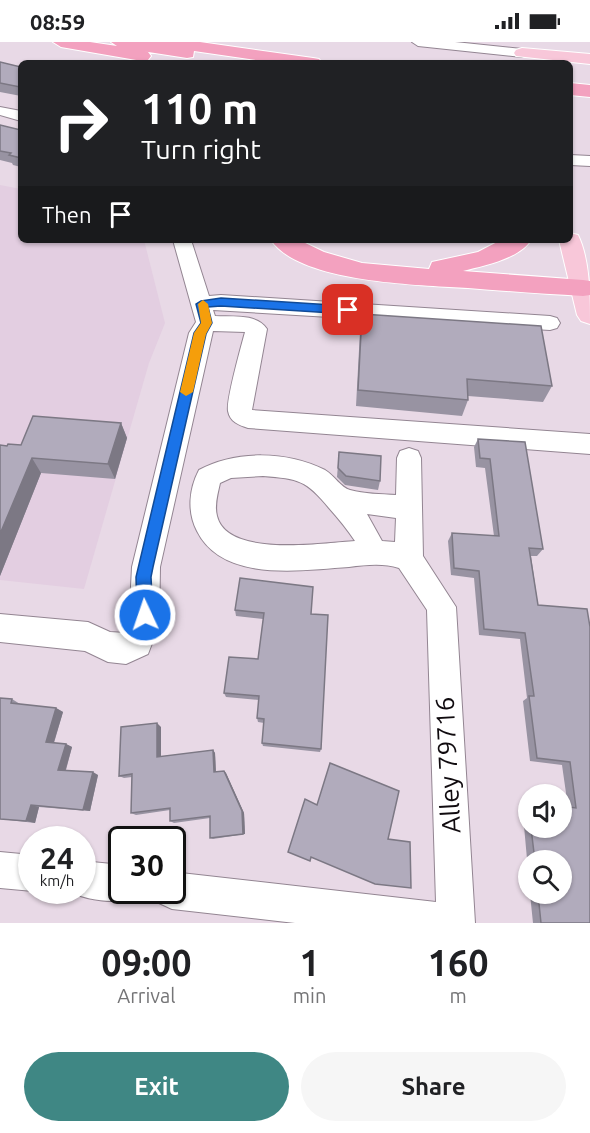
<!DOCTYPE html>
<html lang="en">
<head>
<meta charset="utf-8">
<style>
  body { margin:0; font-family:Ubuntu,sans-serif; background:#f6f6f6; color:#202124; height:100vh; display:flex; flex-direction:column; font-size:22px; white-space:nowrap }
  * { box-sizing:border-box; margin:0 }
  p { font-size:20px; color:#757577 }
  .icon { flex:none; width:33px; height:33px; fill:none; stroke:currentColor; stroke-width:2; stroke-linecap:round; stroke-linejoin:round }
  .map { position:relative; height:881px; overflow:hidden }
  .sheet { display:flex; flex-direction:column; background:#fff; flex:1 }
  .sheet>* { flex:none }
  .top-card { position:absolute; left:18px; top:18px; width:555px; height:183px; border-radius:9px; box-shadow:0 2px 4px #0004; background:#202124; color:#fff; overflow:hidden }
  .tools { position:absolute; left:518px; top:742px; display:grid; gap:12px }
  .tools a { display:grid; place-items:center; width:54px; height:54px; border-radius:50%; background:#fff; box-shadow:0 2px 4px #0004; font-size:30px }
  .speed { position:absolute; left:18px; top:784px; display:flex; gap:12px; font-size:30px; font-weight:700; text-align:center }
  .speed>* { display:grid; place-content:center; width:78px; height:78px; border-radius:50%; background:#fff; box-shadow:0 2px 4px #0004; line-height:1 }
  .speed small { font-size:15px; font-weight:400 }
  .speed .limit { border:3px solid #111; border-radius:9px; background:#fff; color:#111 }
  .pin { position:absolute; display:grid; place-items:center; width:51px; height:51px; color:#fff; margin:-26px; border-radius:12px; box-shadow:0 3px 9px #0006 }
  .me { position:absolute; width:66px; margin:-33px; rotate:357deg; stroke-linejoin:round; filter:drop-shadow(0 0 4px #0008) }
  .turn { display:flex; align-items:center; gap:21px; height:126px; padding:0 24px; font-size:27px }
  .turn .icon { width:78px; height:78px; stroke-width:2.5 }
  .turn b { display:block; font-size:42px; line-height:51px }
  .then { display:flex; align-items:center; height:57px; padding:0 24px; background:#0003; gap:12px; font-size:22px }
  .eta { display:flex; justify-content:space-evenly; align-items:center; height:102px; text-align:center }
  .eta b { font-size:36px; font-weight:600; line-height:42px }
  .primary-button { display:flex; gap:12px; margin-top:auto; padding:12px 24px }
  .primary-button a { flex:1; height:69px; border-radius:36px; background:#3f8784; color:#fff; font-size:24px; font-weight:600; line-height:69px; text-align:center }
  .primary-button a+a { background:#f6f6f6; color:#202124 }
  .status { display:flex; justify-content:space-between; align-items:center; height:42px; padding:0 30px; background:#fff; direction:ltr }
  .status svg { height:16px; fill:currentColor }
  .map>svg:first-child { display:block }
</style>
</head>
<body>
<div class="status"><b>08:59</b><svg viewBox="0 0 49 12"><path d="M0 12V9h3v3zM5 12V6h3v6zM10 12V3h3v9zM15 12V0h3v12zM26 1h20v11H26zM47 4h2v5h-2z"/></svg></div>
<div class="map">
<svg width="590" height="881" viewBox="0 0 590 881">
  <rect width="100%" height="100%" fill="#e8d9e6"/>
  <path fill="#e3cee1" d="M0,143L21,147V198H144L165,281L149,321L84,547L0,538Z"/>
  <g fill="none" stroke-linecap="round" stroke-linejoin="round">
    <g stroke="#938592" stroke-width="2">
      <g id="minor">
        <path d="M412,0H455L522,7L529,11L522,15L418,4Z"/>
        <path d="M0,65L21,69V79L0,73Z"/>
        <path d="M570,113L590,114V124L570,123Z"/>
        <path d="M173,198H191L209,254L221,253L550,274L557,276L560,281L557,286L550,288L213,268L215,274C231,275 257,271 267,287L252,368L590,392V412L248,386C239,383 230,380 228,369C226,358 241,305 245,290L213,289L160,525L159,583L148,612L126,622L108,620L85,609L0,600V572L88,580L110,590L126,591L129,583L132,525L189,291L196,280Z"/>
        <path d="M409,406L418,409L421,416L423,514L456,565L475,881H295L172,867L159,861L154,849H172V830L436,860L427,568L399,526C383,521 366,523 349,525C301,528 223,541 197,489C187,470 189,447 199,428C236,408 287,409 325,428C334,433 341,446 350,448C364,452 381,452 396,453L397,416L400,409ZM263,434C299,437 306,438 329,466C338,476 347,487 355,499C323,501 227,516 217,474C214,463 218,451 220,441L231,436ZM367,472L396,476L395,500L382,499Z"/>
        <path d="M0,810L32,813L33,849L0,846Z"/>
        <path d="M82,819L122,823V849H138L135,855C115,863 89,858 69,850L82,849Z"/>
      </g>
    </g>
    <g stroke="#fff" stroke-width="2">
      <g id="major">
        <path d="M522,6L590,12V22L516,14L514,11L516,8Z"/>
        <path d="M570,191L578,193C590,218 590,253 590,282L581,279L577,273L559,198H570Z"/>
      </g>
    </g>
    <g stroke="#fff" stroke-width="2">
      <g id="highway">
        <path d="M53,0H90L117,4L111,0H200L313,16L319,17L322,21H276L194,9L193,15L187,16L142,9L148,10L151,14L148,18L142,19L61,5Z"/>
        <path d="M570,41L590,43V55L570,53Z"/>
        <path d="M271,198H299L324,210L362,221L429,227L432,220L478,210L501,198H531C519,217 483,224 463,229L583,238L590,239V253L583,254C545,252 506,249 468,246C420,243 300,241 271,198Z"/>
      </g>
    </g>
    <use href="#minor" fill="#fff" fill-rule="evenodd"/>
    <use href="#major" fill="#f8c7d9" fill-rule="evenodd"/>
    <use href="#highway" fill="#f3a1bf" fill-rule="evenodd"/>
  </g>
  <g fill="#9893a2">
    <path d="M0,20L21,25V54L0,50Z"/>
    <path d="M0,83L21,88V125L13,123L12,121L0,118Z"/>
    <path d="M362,272L552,344L543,360L468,354V358L462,374L356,364L360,289Z"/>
    <path d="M121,381L127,396L115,437L41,431L0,534V403L7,404L21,403Z"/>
    <path d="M478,397L543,507L537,514H531L538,563L587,567L590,881H533L530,852H561V819H528V828L522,762L528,761V786H561L568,765L562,723L530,719L523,659L527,656L520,597L479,593L474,536L451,533L448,499L452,491L494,494L485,426L476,425L474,405Z"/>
    <path d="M339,410L380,439L378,448L345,443L337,435Z"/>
    <path d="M235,568L311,572L321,707L320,710L263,704L262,701L264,681L258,680L257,676L259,658L226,655L224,651L258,617L263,577L236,574Z"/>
    <path d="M12,657L20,662L56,666L63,670L54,701L66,702L72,705L66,728L98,733L90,769L39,765L35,781L0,777Z"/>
    <path d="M161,685V715L213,708L215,711L216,730L224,729L226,731L244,771L245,792L213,797L210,796V776L174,781L170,779V768L136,773L131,771L132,735L124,736L119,734Z"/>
  </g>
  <g fill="#7c7884">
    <path d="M121,381L127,396L115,437L108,422Z"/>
    <path d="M32,416L41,431L0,534V492Z"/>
    <path d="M56,666L63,670L53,703L46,700Z"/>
    <path d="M157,681L161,685V718L157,715Z"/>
    <path d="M66,702L72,705L65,730L58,728Z"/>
    <path d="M213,708L215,711L216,733L214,730Z"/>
    <path d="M224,729L226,731L244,771L245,792H243Z"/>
    <path d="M93,730L98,733L90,769L83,768Z"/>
    <path d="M31,763L39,765L35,781L26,779Z"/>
  </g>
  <g fill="#b1abbc" stroke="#7c7884" stroke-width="1.5">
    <path d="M0,20L21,25V44L20,45L0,41Z"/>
    <path d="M0,83L21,88V116L9,113L11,111L0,109Z"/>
    <path d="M362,272L541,284L552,344L467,337L468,358L358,348Z"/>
    <path d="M33,374L121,381L108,422L32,416L0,492V403L7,404L8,402L21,403Z"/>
    <path d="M478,397L525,400L543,507L529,506L538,563L587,567L590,585V881H541L538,852H561V819H535L531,786H561V764L576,766L570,720L537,716L529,654H534L525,591L484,587L479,529L454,526L452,491L499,494L490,417L480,416Z"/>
    <path d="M339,410L381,414L380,439L346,434L338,426Z"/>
    <path d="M240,536L313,545L311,572L328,573L321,707L262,701L264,677L257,676L259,654L224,651L229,615L258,617L264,571L235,568Z"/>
    <path d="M0,656L12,657L11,661L56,666L46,700L66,702L58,728L93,730L83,768L31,763L26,779L0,777Z"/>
    <path d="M157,681V715L213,708L214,730L224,729L242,769L243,792L210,796V774L170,779V766L131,771L132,732L119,734L121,685Z"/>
    <path d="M330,721L399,749L388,797L410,800L411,846L375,842L311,815L310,819L288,810L305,757L317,763Z"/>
  </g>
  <path fill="#1a73e8" stroke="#114b97" stroke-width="1.5" d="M221,256L348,264L353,268L348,272L221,264L208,265L212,281L206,292L153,525L151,535L153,573L151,578L145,581L140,578L137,573L136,535L194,291L201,281L196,262L201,259Z"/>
  <path fill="#f59e0b" d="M203,258L208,262L212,281L206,292L193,350L186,354L180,350L194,291L201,281L198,262Z"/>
  <g text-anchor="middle" stroke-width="4.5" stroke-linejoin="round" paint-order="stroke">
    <g font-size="26" fill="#100b0f" stroke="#fff">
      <text transform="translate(448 723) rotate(-93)" y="9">Alley 79716</text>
    </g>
  </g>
</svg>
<div class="tools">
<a><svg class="icon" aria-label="sound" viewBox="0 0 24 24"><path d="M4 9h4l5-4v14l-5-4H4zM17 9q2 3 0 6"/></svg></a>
<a><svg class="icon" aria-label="search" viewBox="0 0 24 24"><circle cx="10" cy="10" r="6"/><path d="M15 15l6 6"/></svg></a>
</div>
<div class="speed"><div>24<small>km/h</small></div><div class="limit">30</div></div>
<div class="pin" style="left:348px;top:268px;background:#d93025"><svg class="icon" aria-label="arrive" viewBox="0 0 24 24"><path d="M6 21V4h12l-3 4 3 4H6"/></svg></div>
<svg class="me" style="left:145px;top:573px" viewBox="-20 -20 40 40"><circle r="17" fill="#1a73e8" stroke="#fff" stroke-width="3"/><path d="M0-11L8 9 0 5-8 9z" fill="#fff"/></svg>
<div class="top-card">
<div class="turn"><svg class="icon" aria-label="right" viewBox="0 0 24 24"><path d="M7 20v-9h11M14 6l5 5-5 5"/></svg><div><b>110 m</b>Turn right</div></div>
<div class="then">Then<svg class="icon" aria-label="arrive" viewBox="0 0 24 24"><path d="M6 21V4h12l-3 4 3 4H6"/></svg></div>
</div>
</div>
<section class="sheet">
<div class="eta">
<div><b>09:00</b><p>Arrival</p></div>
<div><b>1</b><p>min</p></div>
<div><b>160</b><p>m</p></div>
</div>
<div class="primary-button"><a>Exit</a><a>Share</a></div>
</section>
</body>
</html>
